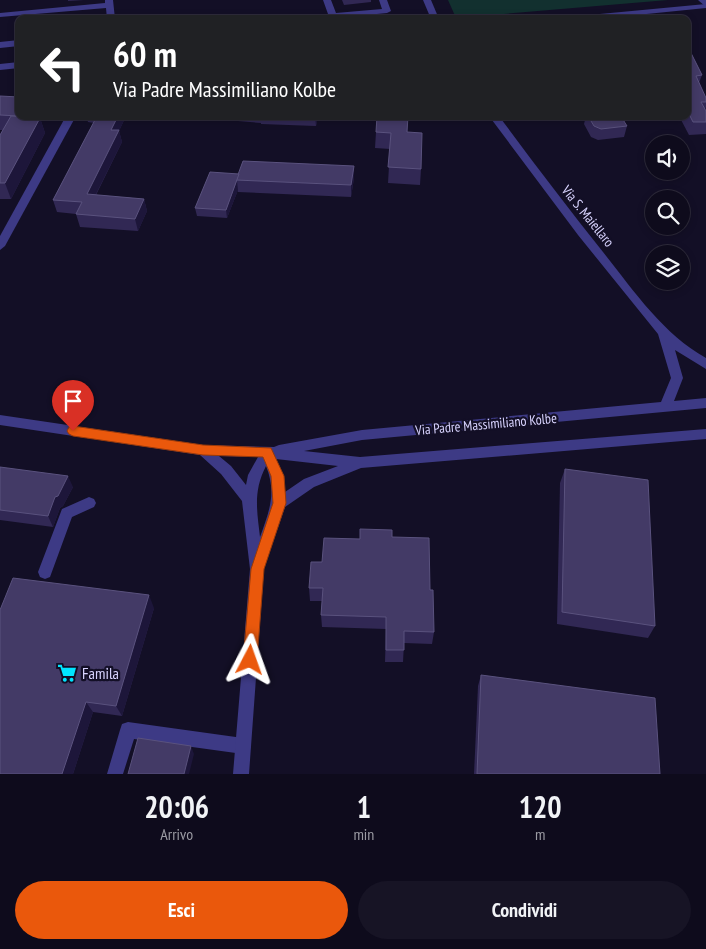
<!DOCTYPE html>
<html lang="it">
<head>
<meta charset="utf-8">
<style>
  body { margin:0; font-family:"PT Sans Narrow",sans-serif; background:#171425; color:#f1f3f6; height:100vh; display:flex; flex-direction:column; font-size:19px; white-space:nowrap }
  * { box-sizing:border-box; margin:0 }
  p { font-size:16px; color:#9b9ba3 }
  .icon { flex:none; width:28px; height:28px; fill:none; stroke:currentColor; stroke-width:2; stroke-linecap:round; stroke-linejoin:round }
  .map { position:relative; height:774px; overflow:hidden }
  .panel { display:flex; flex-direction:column; background:#0e0b1c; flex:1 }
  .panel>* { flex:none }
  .top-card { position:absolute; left:15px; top:15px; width:676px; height:105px; border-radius:10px; box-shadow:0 2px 8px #0003,0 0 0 1px #2e2b3b; background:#202124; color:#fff; overflow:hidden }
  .controls { position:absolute; left:645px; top:135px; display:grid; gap:10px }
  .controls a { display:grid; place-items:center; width:45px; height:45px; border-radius:50%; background:#0e0b1c; box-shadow:0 2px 8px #0003,0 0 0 1px #2e2b3b; font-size:25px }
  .pin { position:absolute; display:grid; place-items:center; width:42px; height:42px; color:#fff; margin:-51px -21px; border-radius:50% 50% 50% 0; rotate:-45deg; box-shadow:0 0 5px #0007 }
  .pin .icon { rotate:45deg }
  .me { position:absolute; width:55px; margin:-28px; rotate:4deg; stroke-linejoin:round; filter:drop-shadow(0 0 4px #0008) }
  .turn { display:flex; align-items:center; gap:18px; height:105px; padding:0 15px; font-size:22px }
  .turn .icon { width:65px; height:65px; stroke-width:2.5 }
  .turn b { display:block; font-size:35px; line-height:42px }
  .eta { display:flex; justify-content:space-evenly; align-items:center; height:85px; text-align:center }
  .eta b { font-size:30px; font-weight:600; line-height:35px }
  .primary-button { display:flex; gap:10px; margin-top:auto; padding:10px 15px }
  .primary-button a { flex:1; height:58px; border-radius:30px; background:#ea580c; color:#fff; font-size:20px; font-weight:600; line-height:58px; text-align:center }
  .primary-button a+a { background:#171425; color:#f1f3f6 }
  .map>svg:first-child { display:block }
</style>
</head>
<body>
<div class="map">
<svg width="706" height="774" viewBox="0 0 706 774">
  <rect width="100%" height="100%" fill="#130f26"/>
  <path fill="#12302f" d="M448,0H668L456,18Z"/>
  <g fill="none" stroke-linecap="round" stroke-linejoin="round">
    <g fill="#3d3a85" fill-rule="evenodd">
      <path d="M105,0H113L115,19H107L106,8L0,17V13L105,3Z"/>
      <path d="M323,0H331L336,13L382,9L379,0H387L391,11L387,13L326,19H291L295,17L328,14Z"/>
      <path d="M698,0H706V7Z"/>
      <path d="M19,40V46L0,48V42Z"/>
      <path d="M89,497L94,499L96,503L94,507L72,517L50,577L45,579L40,577L38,572L62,509Z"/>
      <path d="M128,722L243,738L249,740L251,746L249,752L243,754L134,739L123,774H107L120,730L122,724Z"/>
    </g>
    <g fill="#3d3a85" fill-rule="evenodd">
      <path d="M423,0H431L439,19H431Z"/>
      <path d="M66,116H76L5,246L0,250V236Z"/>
      <path d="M489,116H499C533,162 568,208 603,252C634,291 663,334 706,358V369L675,350L683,378L674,401L706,398V408L362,440L304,451L360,457L706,429V439L361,468L314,487L285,507L264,568L249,774H233L250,569L242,501L221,474L200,455L0,425V415L203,445L274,447L279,445L362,430L661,402L671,378L658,334L578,235ZM219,456L258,457L248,475L246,485L231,466ZM276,459L338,466L304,479L285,492L284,476ZM266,466C277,493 269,512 260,537C257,511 253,491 266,466Z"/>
    </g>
    <g fill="#3d3a85" fill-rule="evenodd">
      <path d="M706,4V8L597,19H564L568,17Z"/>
      <path d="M19,62V68L0,70V64Z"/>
    </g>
  </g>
  <g fill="#312854">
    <path d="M68,0H84L68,1Z"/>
    <path d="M342,0H371V2L344,5Z"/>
    <path d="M688,47L702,75L699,83L706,98V107L705,110L706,111V134L689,135L679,116H688Z"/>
    <path d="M0,96L36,116L35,117L40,118L45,133L11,199H0V135L3,130H0Z"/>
    <path d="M86,116H126L119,131L122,142L96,195L144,199L147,211L138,231L80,227L76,214L57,212L53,200L94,123L88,122Z"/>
    <path d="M226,116H318L316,126L261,124V123L226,120Z"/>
    <path d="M586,116H627L624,121L627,126L624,137L598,140L591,137L584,124Z"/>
    <path d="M376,132H407L421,169L420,185L388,183L390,149L375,148Z"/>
    <path d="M354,166V178L351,197L238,192V190L227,218L197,216L195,208L239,174Z"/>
    <path d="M0,467L73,487L63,506L60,508L53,527L0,520Z"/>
    <path d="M565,469L655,626L648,638L557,624L560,483Z"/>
    <path d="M392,537L430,590L434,632L432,644L404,643L403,662H385L386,629L322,627L321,615L322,601H310L309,588L322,562L360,539Z"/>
    <path d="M154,608L122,716L93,712L73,774H0Z"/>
    <path d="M481,675L660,774H474L478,686Z"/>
  </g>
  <g fill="#1d163a">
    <path d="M118,116H126L119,131L122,142L90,206L87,194L111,130Z"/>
    <path d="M315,116H318L316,126Z"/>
    <path d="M623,116H627L621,127L622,118Z"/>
    <path d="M40,118L45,133L11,199L5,183Z"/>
    <path d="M354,166V178L351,197V185Z"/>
    <path d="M237,181L238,190L227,218L226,210Z"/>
    <path d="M144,199L147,211L138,231L135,219Z"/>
    <path d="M68,476L73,487L63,506L60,508L53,527L48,516L55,497Z"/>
    <path d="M149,595L154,608L122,716L116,706Z"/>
    <path d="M86,702L93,712L73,774H62Z"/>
    <path d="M191,746L194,754L189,774H184Z"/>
  </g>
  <g fill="#433a66" stroke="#5a527e">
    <path d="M688,47L702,75L696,76L706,98V102H701L706,111V122H693L688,112Z"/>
    <path d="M0,96L19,97V116L0,115Z"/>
    <path d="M11,116L40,118L5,183H0V135Z"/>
    <path d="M97,116H118L111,130H119L87,194L144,199L135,219L76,214L82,202L53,200Z"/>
    <path d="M377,116H408L407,132L422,133L421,169L388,167L391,133L376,132Z"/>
    <path d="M588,116H623L622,118L627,126L601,129L594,126Z"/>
    <path d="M243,161L354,166L351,185L236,180Z"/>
    <path d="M210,172L239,174L226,210L195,208Z"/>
    <path d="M0,467L68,476L58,496L55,497L48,516L0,510Z"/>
    <path d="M565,469L648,480L655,626L562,612Z"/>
    <path d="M360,529L392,530V537L429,538L430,590H433L434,632L404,631V650H386V617L321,615L323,588H309L311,562H322L324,538L360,539Z"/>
    <path d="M13,578L149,595L116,706L86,702L62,774H0V610Z"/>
    <path d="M481,675L655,698L660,774H477Z"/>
    <path d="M138,738L191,746L184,774H128Z"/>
  </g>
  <path fill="#ea580c" stroke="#983908" d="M73,426L203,445L271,448L284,476L286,503L264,569L257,660L255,664L250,666L245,664L243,660L251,569L273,503L271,476L263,457L203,455L73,436L69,434L67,431L69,427Z"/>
  <defs>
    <g id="supermarket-bare" transform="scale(1.5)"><path d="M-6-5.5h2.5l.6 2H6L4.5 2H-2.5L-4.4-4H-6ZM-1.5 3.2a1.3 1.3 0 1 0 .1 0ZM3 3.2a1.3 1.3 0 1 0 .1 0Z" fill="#00e5ff" stroke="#130f26" stroke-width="2.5" paint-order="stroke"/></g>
  </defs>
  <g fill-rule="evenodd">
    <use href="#supermarket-bare" x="67" y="673"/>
  </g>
  <g text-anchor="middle" stroke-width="4.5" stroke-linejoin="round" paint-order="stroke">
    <g font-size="14" fill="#d9d4ff" stroke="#130f26">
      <text transform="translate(588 216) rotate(51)" y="5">Via S. Maiellaro</text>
      <text transform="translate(486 424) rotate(-5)" y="5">Via Padre Massimiliano Kolbe</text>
    </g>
    <g font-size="16" fill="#d9d4ff" stroke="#130f26" text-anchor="start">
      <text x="82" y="679">Famila</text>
    </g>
  </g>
</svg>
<div class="controls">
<a><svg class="icon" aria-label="sound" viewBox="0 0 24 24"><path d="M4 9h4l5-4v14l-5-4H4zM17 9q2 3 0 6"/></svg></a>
<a><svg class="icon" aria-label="search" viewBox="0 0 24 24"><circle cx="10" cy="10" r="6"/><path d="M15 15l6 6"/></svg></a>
<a><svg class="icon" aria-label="layers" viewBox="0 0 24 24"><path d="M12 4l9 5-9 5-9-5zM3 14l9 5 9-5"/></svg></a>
</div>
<div class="pin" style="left:73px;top:431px;background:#d93025"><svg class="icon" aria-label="arrive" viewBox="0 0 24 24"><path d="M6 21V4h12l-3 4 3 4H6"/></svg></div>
<svg class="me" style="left:250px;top:660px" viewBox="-20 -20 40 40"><path d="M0-17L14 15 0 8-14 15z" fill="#ea580c" stroke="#fff" stroke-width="4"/></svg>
<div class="top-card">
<div class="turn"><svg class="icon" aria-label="left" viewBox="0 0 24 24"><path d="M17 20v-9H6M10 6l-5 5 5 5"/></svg><div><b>60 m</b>Via Padre Massimiliano Kolbe</div></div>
</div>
</div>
<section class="panel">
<div class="eta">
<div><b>20:06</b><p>Arrivo</p></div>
<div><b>1</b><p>min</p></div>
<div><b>120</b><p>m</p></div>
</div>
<div class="primary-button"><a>Esci</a><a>Condividi</a></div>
</section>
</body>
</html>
